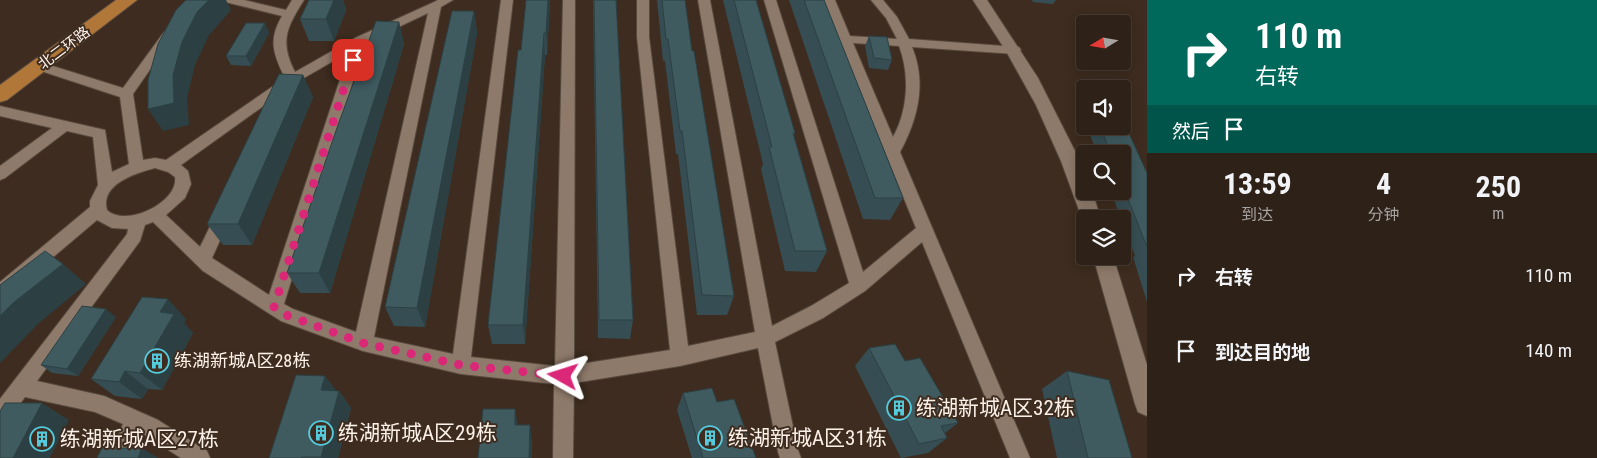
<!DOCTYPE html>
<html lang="zh">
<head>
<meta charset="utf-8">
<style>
  body { margin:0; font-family:"Roboto Condensed","Noto Sans SC",sans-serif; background:#3a2e24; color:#f1f3f6; height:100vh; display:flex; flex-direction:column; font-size:19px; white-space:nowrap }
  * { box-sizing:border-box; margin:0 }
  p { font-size:16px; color:#a7a3a1 }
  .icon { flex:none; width:28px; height:28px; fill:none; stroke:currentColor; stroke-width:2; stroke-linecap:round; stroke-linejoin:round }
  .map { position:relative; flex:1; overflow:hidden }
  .drawer { display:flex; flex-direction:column; background:#2e2117; width:450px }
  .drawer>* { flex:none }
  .banner { background:#00695c; color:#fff; overflow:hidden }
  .needle { width:32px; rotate:259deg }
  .controls { position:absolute; left:1076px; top:15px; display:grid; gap:10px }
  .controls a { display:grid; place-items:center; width:55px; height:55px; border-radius:5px; background:#2e2117; box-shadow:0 2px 12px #0003,0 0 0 1px #493e36; font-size:25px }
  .pin { position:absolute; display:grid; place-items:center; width:42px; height:42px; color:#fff; margin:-21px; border-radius:10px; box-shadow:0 2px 8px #0006 }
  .me { position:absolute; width:55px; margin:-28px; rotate:276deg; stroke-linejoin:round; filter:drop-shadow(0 0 4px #0008) }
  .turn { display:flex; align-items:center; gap:18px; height:105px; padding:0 25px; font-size:22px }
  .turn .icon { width:65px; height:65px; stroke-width:2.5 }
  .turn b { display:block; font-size:35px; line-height:42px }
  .then { display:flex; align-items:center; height:48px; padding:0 25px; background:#0003; gap:10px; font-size:19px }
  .eta { display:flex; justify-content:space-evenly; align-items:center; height:85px; text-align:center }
  .eta b { font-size:30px; font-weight:700; line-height:35px }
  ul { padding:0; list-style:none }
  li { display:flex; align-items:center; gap:15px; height:75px; padding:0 25px }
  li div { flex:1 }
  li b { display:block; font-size:19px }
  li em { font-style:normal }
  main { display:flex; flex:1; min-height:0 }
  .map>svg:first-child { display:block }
</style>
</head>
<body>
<main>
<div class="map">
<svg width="1147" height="458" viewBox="0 0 1147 458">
  <rect width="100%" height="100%" fill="#3d2c1f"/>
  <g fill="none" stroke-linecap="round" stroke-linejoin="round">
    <g stroke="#57493d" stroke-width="2">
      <path id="minor" d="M223,0H244L286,10L292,0H304C287,27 279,41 295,72L355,38L432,3L438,0H453L441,7L374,337L453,354L501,0H513L471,357L555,366L563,0H575L574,365L670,350L637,37V0H649V37L688,346L755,332L698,0H710L772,326L811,306L849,283L764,0H776L863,272L916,228L823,0H835L850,36L897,39L886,18L871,0H883L897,17L909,39L1019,47L1021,50L1015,54L912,47C927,83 918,119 900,152L1030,458H1010L922,242L865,291L823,318L775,342L798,450L801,458H780L778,452L758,348L680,366L574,383L573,458H553L554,384L461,374L363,351L281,321L203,271L153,222L145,225L140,241L37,381L104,396L158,420L207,451L210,458H181L140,432L129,458H108L123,424L95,412L25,397L7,422L0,425V399L127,234L128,229L112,228L97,220L6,297L0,299V282L90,207V201L98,185L93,137L67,131L5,178L0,180V166L52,128L0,116V106L105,130L112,172L129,164L120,97L35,69L34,66L40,62L123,88L164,32H172L174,35L133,94L143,160L155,158L166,160L285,78C273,54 268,40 282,16L225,2ZM428,13L356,332L293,309L284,304L365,43ZM853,43L899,46C910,75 908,110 893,137ZM349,52L269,295L212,258L232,214L230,210L224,208L218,210L200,247L166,215L185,198L191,184L188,171L181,165L297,82ZM155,168L168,172L175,177C179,202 126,228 107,210C100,184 136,173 155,168Z"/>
    </g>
    <g stroke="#57493d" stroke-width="2">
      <g id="tertiary">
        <path d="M973,0H987L1038,78L1080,161L1085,174V191H1092L1101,219H1085L1084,224L1061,161L1036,105L1006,51Z"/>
        <path d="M1093,256H1113L1147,365V416L1138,412L1135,404Z"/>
      </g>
    </g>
    <g stroke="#57493d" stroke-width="2">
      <path id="primary" d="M116,0H137L7,100L0,102V85Z"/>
    </g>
    <use href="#minor" fill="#8e7a6a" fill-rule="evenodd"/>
    <use href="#tertiary" fill="#8e7a6a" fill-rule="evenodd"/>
    <use href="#primary" fill="#b17739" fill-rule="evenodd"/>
  </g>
  <g fill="#364e53">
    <path d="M309,0H343L346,10L334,41H309L300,19Z"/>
    <path d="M550,0L547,55H545L525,344H492L488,325L521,50Z"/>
    <path d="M593,0H616L633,320L630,339L598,338Z"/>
    <path d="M657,0H685L692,51L734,296L727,315H697L678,154H676L665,61H663Z"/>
    <path d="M723,0H756L795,133L794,136L827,251L816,272L785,271L761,169L763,164Z"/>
    <path d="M789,0H824L903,198L890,220L863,219Z"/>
    <path d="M1032,0H1056L1053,4L1033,2Z"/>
    <path d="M474,11L477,33L425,327L394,326L385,307Z"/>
    <path d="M399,22L404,44L330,293H300L287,273Z"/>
    <path d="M265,23L269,33L251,66L231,65L226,56Z"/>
    <path d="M869,36L892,60L888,70L869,68L865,46Z"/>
    <path d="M303,75L313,97L252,245H223L207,224Z"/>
    <path d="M1085,109V121L1082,113Z"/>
    <path d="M1087,126H1122L1147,173V302L1133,257L1135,256L1122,223V219H1121L1111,191H1122V154H1097Z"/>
    <path d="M116,317L78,376L52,373L41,365Z"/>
    <path d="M186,319L184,323L193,333L162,390L148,389L142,399L115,396L91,379Z"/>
    <path d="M869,348L905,361L958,423L945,433L947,438L928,453L901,458L855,366Z"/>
    <path d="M1067,371L1132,458H1057L1042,389Z"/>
    <path d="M325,376L336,391H339L351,408L338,458H269Z"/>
    <path d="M683,393L717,402L756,458H692L677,410Z"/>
  </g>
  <g fill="#2c4043">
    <path d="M209,0H226L231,10L209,35L195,65L187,98L189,125L163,131L148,109L173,75L182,42L197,12Z"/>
    <path d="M334,0H343L346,10L334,41L326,19Z"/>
    <path d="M548,0H550L547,55L546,33Z"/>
    <path d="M474,11L477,33L425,327L417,308Z"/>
    <path d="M399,22L404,44L330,293L319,273Z"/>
    <path d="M265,23L269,33L251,66L246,56Z"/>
    <path d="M544,33L545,55L525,344L523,325Z"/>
    <path d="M303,75L313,97L252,245L238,224Z"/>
    <path d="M63,264L86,284L39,323L0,363V316L13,303Z"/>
    <path d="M168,299L186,319L184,323L193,333L162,390L140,373L160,312Z"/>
    <path d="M106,309L116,317L78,376L67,369Z"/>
    <path d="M125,371L148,389L142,399L119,382Z"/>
    <path d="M325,376L338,393L321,390Z"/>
    <path d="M339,391L351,408L338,458H322L321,457Z"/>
    <path d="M42,403L69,420L50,458H13Z"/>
    <path d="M515,409L518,425H515Z"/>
    <path d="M530,425L532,441V458H529Z"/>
    <path d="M142,448L158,458H138Z"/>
  </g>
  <g fill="#3f5b60" stroke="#2c4043">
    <path d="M186,0H209L197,12L182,42L173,75L174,103L148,109V80L158,44L176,10Z"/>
    <path d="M309,0H334L326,19H300Z"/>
    <path d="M526,0H548L546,33H544L523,325H488L518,50H521Z"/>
    <path d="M594,0H616L633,320H599Z"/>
    <path d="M662,0H685L692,51H694L734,296L702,295L682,131H680L668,39H666Z"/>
    <path d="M734,0H756L795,133H793L827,251H795L769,147H772Z"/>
    <path d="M804,0H824L903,198H875Z"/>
    <path d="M452,11H474L417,308L385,307Z"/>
    <path d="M376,21L399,22L319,273H287L338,125Z"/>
    <path d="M246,23H265L246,56H226Z"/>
    <path d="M869,36L887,37L892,60L874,58Z"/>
    <path d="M279,74L303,75L238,224H207Z"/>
    <path d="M1122,118L1147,173V247L1122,184V154H1111L1100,126H1122Z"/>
    <path d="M45,251L63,264L13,303L0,316V285Z"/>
    <path d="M142,297L168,299L160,312L174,314L140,373L125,371L119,382L91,379Z"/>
    <path d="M82,306L106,309L67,369L41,365Z"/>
    <path d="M895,344L905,361L920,358L958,423L941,426L947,438L919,444L869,348Z"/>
    <path d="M1067,371L1109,380L1132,458H1088Z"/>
    <path d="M296,375L325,376L321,390L339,391L321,457H302L301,458H269Z"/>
    <path d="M712,388L717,402L734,399L756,458H703L683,393Z"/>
    <path d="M5,403H42L13,458H0V411Z"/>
    <path d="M483,409H515V425H530L529,458H478Z"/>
    <path d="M102,448H142L138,458H97Z"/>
  </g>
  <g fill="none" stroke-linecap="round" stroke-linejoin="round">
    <path stroke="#db2777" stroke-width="9" stroke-dasharray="0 16.2" d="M353,60L274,307L286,315L363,343L461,365L563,376"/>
  </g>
  <defs>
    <g id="building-ring" transform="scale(1.25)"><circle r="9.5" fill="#3d2c1f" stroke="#54cadd" stroke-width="1.5"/><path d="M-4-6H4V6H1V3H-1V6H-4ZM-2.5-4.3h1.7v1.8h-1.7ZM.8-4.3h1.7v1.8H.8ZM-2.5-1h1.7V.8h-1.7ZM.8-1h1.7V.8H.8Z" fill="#54cadd"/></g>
  </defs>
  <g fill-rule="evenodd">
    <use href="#building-ring" x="157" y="361"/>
    <use href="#building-ring" x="899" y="408"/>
    <use href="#building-ring" x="321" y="433"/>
    <use href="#building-ring" x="710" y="438"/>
    <use href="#building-ring" x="42" y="439"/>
  </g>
  <g text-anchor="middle" stroke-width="4" stroke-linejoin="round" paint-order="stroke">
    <g font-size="15" fill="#fcf1e8" stroke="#3d2c1f">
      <text transform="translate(64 48) rotate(-37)" y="5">北二环路</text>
    </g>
    <g font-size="18" fill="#fcf1e8" stroke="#3d2c1f" text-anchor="start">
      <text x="174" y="367">练湖新城A区28栋</text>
    </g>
    <g font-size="21" fill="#fcf1e8" stroke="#3d2c1f" text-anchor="start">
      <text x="916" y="415">练湖新城A区32栋</text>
      <text x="338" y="440">练湖新城A区29栋</text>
      <text x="728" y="445">练湖新城A区31栋</text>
      <text x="60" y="446">练湖新城A区27栋</text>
    </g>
  </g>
</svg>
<div class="controls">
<a><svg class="needle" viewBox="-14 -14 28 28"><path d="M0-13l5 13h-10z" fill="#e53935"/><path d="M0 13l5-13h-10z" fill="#a7a3a1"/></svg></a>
<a><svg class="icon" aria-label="sound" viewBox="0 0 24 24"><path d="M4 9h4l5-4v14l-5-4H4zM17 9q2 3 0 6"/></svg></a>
<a><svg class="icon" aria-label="search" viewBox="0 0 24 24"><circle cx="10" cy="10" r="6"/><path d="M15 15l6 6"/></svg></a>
<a><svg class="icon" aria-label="layers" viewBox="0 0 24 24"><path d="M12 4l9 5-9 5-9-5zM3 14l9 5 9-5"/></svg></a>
</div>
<div class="pin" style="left:353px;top:60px;background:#d93025"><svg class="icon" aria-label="arrive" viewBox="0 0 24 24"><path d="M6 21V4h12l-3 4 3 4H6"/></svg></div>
<svg class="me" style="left:563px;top:376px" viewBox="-20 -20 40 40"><path d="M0-17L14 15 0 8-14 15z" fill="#db2777" stroke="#fff" stroke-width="4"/></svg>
</div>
<section class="drawer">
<div class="banner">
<div class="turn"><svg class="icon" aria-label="right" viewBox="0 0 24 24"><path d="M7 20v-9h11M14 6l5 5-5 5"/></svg><div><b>110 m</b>右转</div></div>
<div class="then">然后<svg class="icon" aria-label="arrive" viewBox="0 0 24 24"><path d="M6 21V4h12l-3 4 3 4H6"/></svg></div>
</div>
<div class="eta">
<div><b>13:59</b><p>到达</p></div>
<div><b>4</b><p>分钟</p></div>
<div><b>250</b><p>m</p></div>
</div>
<ul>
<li><svg class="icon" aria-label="right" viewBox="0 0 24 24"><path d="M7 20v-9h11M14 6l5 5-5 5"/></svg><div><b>右转</b></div><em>110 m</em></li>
<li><svg class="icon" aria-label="arrive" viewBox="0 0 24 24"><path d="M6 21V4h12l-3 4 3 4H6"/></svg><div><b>到达目的地</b></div><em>140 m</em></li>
</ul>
</section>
</main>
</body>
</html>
